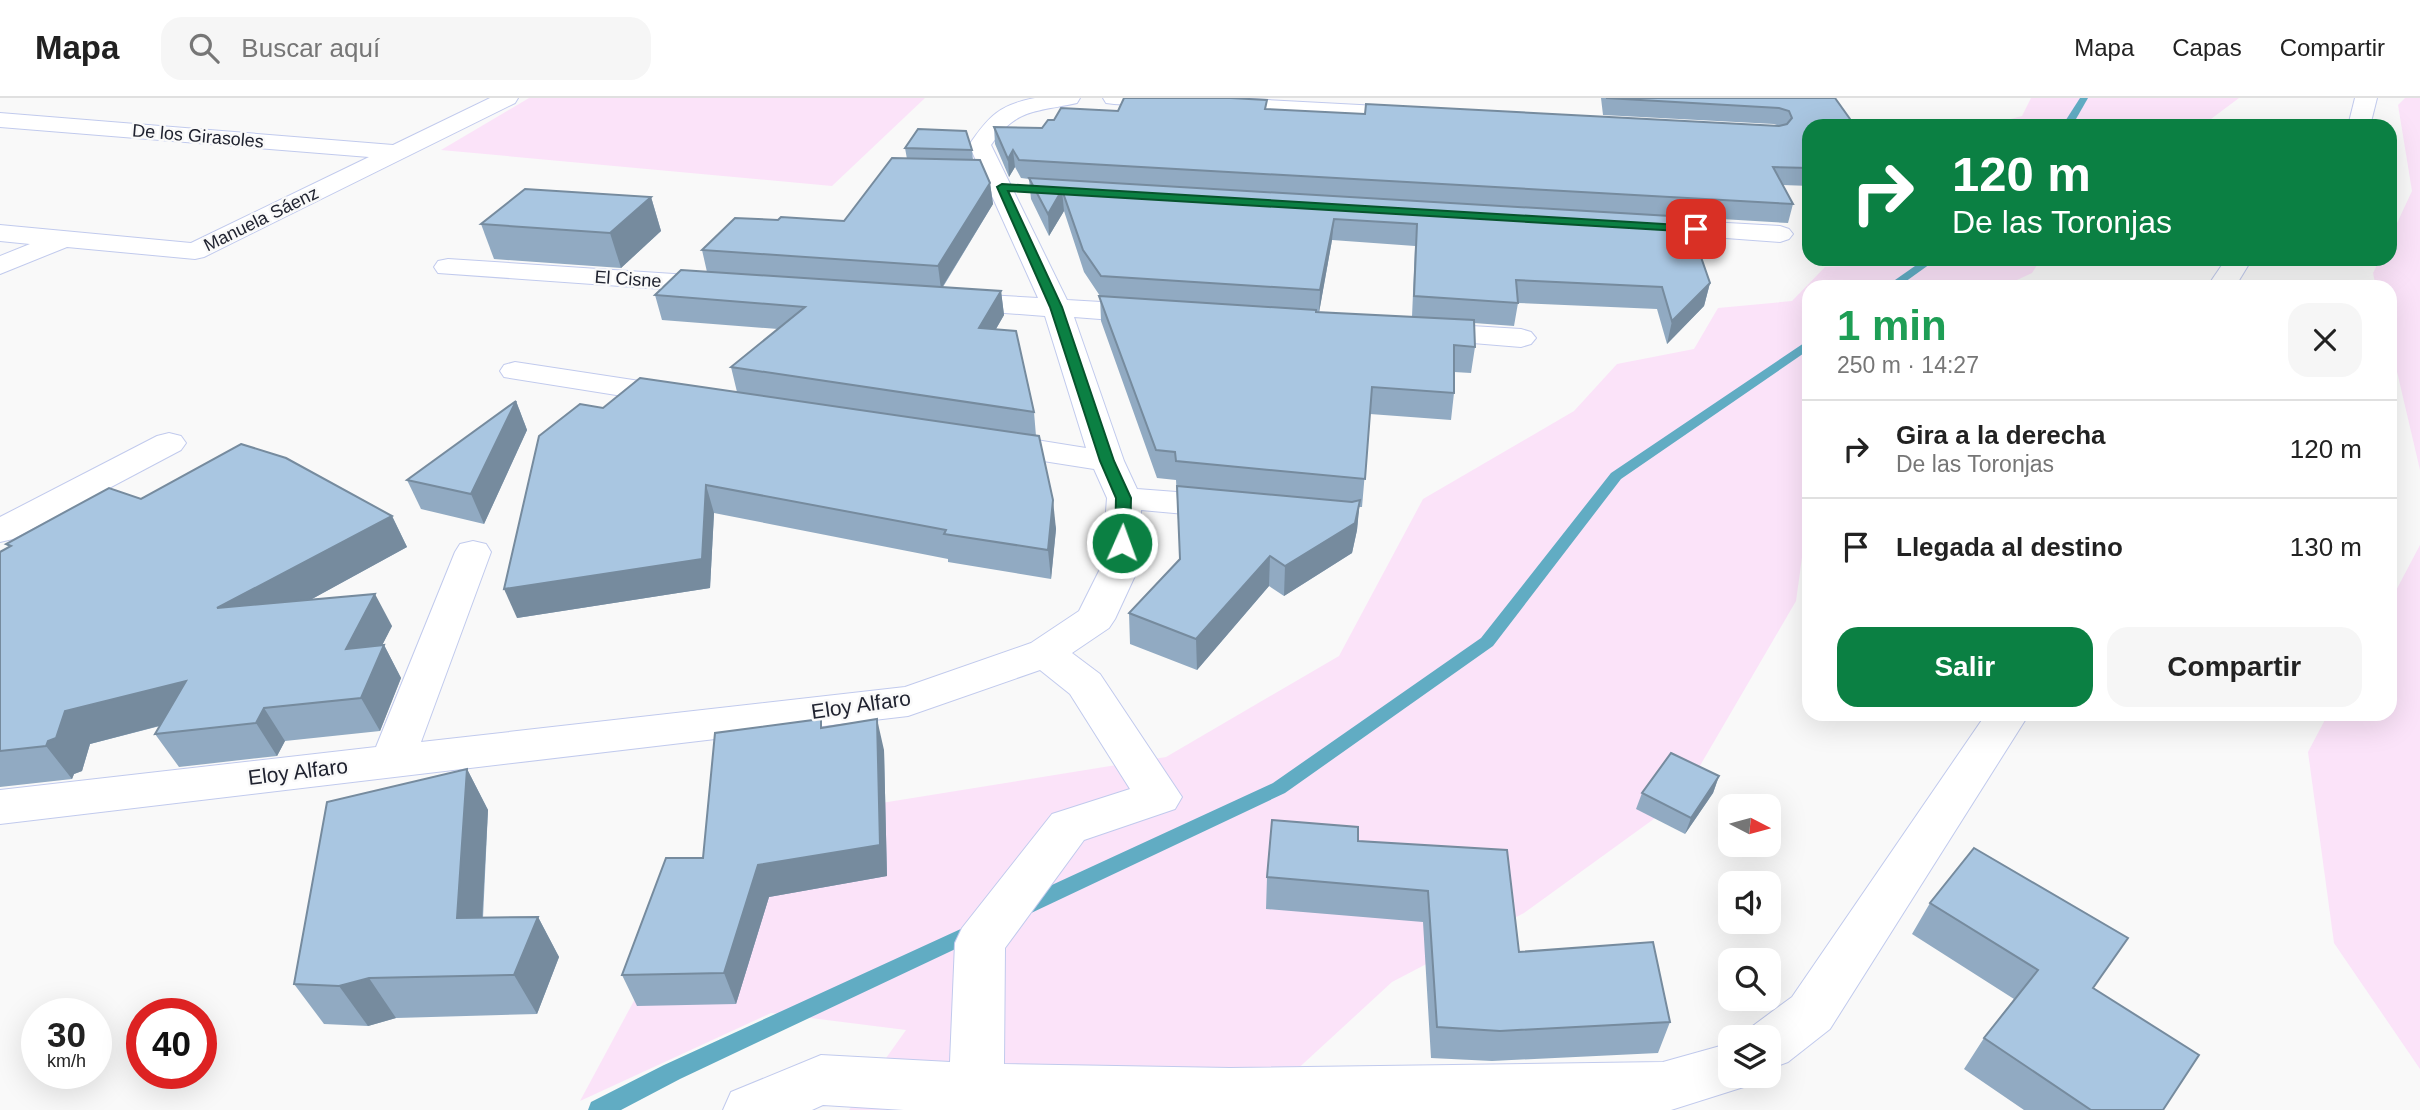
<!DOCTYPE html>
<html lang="es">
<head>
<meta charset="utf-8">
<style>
  body { margin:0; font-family:Helvetica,sans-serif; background:#f6f6f6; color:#222; height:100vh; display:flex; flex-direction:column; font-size:26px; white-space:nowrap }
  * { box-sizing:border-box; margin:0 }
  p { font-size:23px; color:#767676 }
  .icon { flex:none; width:38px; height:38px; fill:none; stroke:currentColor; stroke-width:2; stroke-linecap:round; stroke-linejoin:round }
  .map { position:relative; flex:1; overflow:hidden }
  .drawer { position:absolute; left:1802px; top:182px; width:595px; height:441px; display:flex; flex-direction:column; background:#fff; border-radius:21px; box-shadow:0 7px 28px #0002 }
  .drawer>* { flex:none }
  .top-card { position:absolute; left:1802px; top:21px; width:595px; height:147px; border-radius:21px; box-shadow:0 7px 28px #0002; background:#0b8043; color:#fff; overflow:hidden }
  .needle { width:46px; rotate:96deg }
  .fabs { position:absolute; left:1718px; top:696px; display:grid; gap:14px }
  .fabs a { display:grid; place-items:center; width:63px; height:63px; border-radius:14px; background:#fff; box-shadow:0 7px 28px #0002; font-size:35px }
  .speed { position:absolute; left:21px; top:900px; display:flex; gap:14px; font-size:35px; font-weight:700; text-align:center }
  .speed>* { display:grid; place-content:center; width:91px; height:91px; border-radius:50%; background:#fff; box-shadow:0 7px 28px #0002; line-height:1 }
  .speed small { font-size:18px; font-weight:400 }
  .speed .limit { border:10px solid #d22; background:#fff; color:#111 }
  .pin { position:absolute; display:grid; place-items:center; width:60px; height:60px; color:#fff; margin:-30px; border-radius:14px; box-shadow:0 4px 10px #0006 }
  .me { position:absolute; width:77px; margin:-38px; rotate:2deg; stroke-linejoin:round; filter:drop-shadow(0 0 5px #0008) }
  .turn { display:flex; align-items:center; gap:24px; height:147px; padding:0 35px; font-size:32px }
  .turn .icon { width:91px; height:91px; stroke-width:2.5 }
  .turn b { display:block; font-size:49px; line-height:60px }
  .round { display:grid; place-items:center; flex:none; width:74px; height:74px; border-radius:21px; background:#f6f6f6 }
  .headline { display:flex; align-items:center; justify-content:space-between; height:119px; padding:0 35px }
  h1 { font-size:42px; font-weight:700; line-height:52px; color:#1e9e55 }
  .action { display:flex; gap:14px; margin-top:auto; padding:14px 35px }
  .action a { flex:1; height:80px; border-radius:21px; background:#0b8043; color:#fff; font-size:28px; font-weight:700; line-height:80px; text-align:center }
  .action a+a { background:#f6f6f6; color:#222 }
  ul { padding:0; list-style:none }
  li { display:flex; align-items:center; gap:21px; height:98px; padding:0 35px; border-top:2px solid #e0e0e0 }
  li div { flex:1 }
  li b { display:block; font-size:26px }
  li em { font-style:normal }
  header { display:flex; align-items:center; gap:42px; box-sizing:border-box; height:98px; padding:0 35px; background:#fff; border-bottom:2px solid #e0e0e0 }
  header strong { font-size:33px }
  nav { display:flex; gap:38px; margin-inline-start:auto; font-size:24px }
  .search { width:490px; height:63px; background:#f6f6f6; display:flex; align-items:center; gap:18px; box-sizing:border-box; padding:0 24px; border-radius:21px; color:#767676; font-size:26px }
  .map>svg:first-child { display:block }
</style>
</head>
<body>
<header>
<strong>Mapa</strong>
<div class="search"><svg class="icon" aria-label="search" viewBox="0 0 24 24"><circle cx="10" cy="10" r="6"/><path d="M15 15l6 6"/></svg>Buscar aquí</div>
<nav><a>Mapa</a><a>Capas</a><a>Compartir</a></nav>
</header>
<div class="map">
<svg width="2420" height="1012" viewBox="0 0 2420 1012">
  <rect width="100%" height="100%" fill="#f9f9f9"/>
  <g fill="#fbe3f9">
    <path d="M529,0H925L832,88L441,52Z"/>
    <path d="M2031,0H2239L2211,21L2209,28H1984L2022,18Z"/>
    <path d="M2405,0H2420V372L2391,248L2390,189H2376L2373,175L2380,161H2390L2391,138L2412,93L2398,7Z"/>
    <path d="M1899,161H2041L2032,175L2002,189H1810V402L1796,503L1680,702L1524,815L1392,884L1253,1012H849L906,932L771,915L580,1003L727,730L1166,659L1339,558L1423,401L1574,313L1617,266L1694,251L1718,210L1792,203L1825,169L1900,166Z"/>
    <path d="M2420,447V971L2334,845L2308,654L2328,616H2390L2391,502Z"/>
  </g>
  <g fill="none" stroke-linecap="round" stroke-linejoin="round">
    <g fill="#61acc3" fill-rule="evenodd">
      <path d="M2080,0H2088L2072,28H2062Z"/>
      <path d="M1925,161H1937L1898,189H1885Z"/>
      <path d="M1810,241V251L1621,381L1493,548L1285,695L1029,816L1022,818L1015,816L1012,810L1015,804L1273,685L1481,540L1611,375Z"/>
      <path d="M976,824L983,826L986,832L983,838L680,981L621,1012H588L591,1004L664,967Z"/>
    </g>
    <g stroke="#c1caed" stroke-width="2">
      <g id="minor">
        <path d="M490,0H518L515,5L204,159L195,161L67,149L0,176V158L30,146L0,143V127L191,145L369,59L0,29V15L393,47Z"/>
        <path d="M1035,0H1080L1077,5C1037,14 1016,10 991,47L1067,202L1152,207L1162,210L1166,216L1162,222L1152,225L1074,219L1124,363L1137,391L1229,398L1241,402L1247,409L1241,416L1229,420L1141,412L1140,467L1115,521L1109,530L1072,555L1100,576L1182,699L1175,711L1084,742L1005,850L1004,966L1230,970L1663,964L1731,945V978H1754L1750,987L1671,1012H904L823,1007L812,1012H723L731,994L821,957L950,964L955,845L962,830L1052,716L1130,691L1070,596L1040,572L908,618L0,726V692L376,649L455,454L460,446L473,443L486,446L491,454L421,644L905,589L1031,545L1079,513L1102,467L1107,400L1094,371L992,355L980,352L975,345L980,338L992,335L1086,350L1045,218L950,211L940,209L936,203L940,197L950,195L1038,200L969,47C989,18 999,7 1035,0Z"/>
        <path d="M1103,0H1228L1416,10L1424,12L1427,17L1424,22L1416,24L1114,6L1106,5Z"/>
        <path d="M2355,0H2377L2370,28H2348Z"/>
        <path d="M1640,120L1780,128L1789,131L1793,136L1789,141L1780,144L1631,133L1627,128L1631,123Z"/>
        <path d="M448,161L719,179L729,181L733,187L729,193L719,195L438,175L434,169L438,163Z"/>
        <path d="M2226,161H2252L2235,189H2207Z"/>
        <path d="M1422,225L1521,231L1531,234L1536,240L1531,246L1521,249L1412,240L1407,234L1412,228Z"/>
        <path d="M515,264L679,289L690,291L695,298L690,305L679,307L504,279L500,273L504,267Z"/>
        <path d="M169,335L181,338L186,345L181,352L13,441L0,444V419L157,338Z"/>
        <path d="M1986,616H2029L1830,931L1788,964L1769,971V940H1746L1750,930L1792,899Z"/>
      </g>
    </g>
    <use href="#minor" fill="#fff" fill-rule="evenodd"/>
  </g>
  <g fill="#91aac2" fill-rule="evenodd">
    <path d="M1601,0H1835L1810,28V88L1783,87L1793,106L1788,125L1688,119L1710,185L1704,208L1667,246L1657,211L1518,205L1514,228L1474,225L1475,249L1471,275L1454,274V295L1451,322L1370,316L1362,409H1359L1357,432L1352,455L1284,498L1269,488L1197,572L1130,546L1129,515L1180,462L1176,382L1157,380L1101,223L1100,198L1084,174L1064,113L1049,138L1031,101L1029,81L1021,80L1015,69L1009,79L995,46L994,29L1042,30L1054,22L1118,13L1267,11L1365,16L1780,28L1774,26L1603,17ZM1332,142L1415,148L1412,219L1319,214Z"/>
    <path d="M905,50L972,52L973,62L990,85L993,106L943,189L1001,193L1004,217L996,231L1034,314L1036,338L1056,431L1051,481L948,464V461L714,415L710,490L517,520L603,310L737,294L731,269L778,231L662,222L655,197L707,174L702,152L778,122L844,123L907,61Z"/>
    <path d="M651,99L661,133L621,170L494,161L481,126Z"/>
    <path d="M516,303L527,332L484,426L421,411L407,382Z"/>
    <path d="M141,401L392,418L407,449L310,502L392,528L382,547H384L401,580L380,633L285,643L277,658L179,669L155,636L160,628L90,646L82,673L74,676L72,681L0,689V454L9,449L6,446Z"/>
    <path d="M823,629L884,652L887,778L769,799L736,906L637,908L622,877L703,760Z"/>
    <path d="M467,671L488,712L483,820L538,819L559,859L537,916L396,920L368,928L324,926L294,886Z"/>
    <path d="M1719,678L1713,695L1685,736L1636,711L1642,695Z"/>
    <path d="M1358,743L1519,854L1670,924L1658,955L1492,963L1431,960L1423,824L1266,811L1267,779Z"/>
    <path d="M1930,805L2093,890L2163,1012H2024L1964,971L1984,940L2014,901L1912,836Z"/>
  </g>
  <g fill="#768b9e">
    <path d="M1013,52L1015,69L1009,79L1008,61Z"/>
    <path d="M990,85L993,106L941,191L938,168Z"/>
    <path d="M1062,92L1064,113L1049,138L1048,116Z"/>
    <path d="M651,99L661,133L621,170L610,135Z"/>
    <path d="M1334,121L1332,142L1319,215L1320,192Z"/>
    <path d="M1710,185L1704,208L1667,246L1672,223Z"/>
    <path d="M1001,193L1004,217L982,255L979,230Z"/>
    <path d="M516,303L527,332L484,426L471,396Z"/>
    <path d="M706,387L714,415L710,490L517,520L504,491Z"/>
    <path d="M1053,402L1056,431L1051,481L1048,452Z"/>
    <path d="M1360,402L1357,432L1352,455L1284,498L1285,468Z"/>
    <path d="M392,418L407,449L237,542L217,510Z"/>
    <path d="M1270,458L1269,488L1197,572L1196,541Z"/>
    <path d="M375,496L392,528L364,583L346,551Z"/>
    <path d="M384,547L401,580L380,633L361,600Z"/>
    <path d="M186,583L208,615L90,646L82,673L74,676L72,681L46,648L65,613Z"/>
    <path d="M264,610L285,643L277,658L256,625Z"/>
    <path d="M877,621L884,652L887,778L769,799L736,906L724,875L758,767Z"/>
    <path d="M467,671L488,712L480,860L457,820Z"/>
    <path d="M1719,678L1713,695L1685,736L1691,720Z"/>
    <path d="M538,819L559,859L537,916L514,877Z"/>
    <path d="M369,880L396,920L368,928L339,888Z"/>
  </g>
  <g fill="#a9c6e1" stroke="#768b9e" stroke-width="2">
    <path d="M1124,0H1231L1267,2L1265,11L1365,16L1366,6L1779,28L1787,26L1792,20L1789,13L1779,10L1606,0H1835L1855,28H1810V70L1773,69L1793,106L1019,62L1013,52L1008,61L994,29L1042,30L1048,22H1054L1061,10L1118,13Z"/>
    <path d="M918,31L966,33L972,52L905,50Z"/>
    <path d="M892,60L980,62L990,85L938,168L702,152L735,120L778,122L781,119L844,123Z"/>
    <path d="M1029,80L1687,119L1710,185L1672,223L1662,189L1516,182L1518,205L1414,198L1417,126L1334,121L1320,192L1101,178L1083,152L1062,92L1048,116Z"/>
    <path d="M525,91L651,99L610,135L481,126Z"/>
    <path d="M681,172L1001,193L979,230L1016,233L1034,314L731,269L805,209L655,197Z"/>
    <path d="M1099,198L1316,212V214L1474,222L1475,249L1454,247V295L1372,289L1365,381L1176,363L1175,354L1156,352Z"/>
    <path d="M640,280L1039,338L1053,402L1048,452L944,436L946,432L706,387L702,461L504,491L539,338L580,306L603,310Z"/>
    <path d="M516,303L471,396L407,382Z"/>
    <path d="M241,346L286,360L392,418L217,510L375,496L346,551L384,547L361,600L264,610L256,625L155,636L186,583L65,613L56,640L48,643L46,648L0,653V454L11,448L6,446L109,390L141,401Z"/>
    <path d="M1177,388L1352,404L1360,402L1355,425L1285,468L1270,458L1196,541L1129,515L1180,461Z"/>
    <path d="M821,621V630L877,621L880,747L758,767L724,875L622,877L666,760H703L715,635Z"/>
    <path d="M1671,655L1719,678L1691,720L1642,695Z"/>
    <path d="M467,671L457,820L538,819L514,877L369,880L339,888L294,886L327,704Z"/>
    <path d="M1272,722L1358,729V743L1507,752L1519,854L1653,844L1670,924L1500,933L1437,929L1428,793L1267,779Z"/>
    <path d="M1974,750L2128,840L2093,890L2199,957L2163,1012H2091L1984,940L2038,872L1930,805Z"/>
  </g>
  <path fill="#0b8043" stroke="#07532c" stroke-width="2" d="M1002,86L1696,128L1701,131L1696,134L1008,93L1062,209L1114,363L1131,400L1130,445L1122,449L1115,445L1116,400L1100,363L1050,209L997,89Z"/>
  <g text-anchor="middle" stroke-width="5" stroke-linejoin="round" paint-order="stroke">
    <g font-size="18" fill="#202330" stroke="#f9f9f9">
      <text transform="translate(198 38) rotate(5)" y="6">De los Girasoles</text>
      <text transform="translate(261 121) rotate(-26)" y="6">Manuela Sáenz</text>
      <text transform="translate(628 181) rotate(4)" y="6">El Cisne</text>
    </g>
    <g font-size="21" fill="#202330" stroke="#f9f9f9">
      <text transform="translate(861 607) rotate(-8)" y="7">Eloy Alfaro</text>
      <text transform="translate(298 674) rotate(-7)" y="7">Eloy Alfaro</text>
    </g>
  </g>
</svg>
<div class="fabs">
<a><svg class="needle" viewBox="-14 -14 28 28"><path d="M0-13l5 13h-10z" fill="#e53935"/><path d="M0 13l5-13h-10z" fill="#767676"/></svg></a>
<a><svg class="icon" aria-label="sound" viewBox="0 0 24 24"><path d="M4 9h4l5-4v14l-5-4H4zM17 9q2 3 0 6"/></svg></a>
<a><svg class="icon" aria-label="search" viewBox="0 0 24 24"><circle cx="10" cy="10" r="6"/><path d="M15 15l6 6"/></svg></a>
<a><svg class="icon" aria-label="layers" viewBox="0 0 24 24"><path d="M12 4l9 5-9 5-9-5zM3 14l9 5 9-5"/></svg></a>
</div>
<div class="speed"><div>30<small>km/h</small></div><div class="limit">40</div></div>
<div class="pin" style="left:1696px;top:131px;background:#d93025"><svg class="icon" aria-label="arrive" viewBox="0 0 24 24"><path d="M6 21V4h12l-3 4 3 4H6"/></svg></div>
<svg class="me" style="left:1122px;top:445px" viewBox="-20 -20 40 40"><circle r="17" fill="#0b8043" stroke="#fff" stroke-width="3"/><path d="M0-11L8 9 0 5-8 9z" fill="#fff"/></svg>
<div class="top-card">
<div class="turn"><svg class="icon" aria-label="right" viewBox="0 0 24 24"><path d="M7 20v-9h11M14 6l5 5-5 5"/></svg><div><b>120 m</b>De las Toronjas</div></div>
</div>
<section class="drawer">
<div class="headline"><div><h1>1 min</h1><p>250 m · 14:27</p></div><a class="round"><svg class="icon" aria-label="close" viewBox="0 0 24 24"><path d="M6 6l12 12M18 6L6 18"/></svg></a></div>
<ul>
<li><svg class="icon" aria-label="right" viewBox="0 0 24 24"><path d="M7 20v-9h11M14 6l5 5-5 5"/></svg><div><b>Gira a la derecha</b><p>De las Toronjas</p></div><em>120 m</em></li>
<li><svg class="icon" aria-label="arrive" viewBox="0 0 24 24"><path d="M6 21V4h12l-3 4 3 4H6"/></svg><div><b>Llegada al destino</b></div><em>130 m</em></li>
</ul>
<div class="action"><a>Salir</a><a>Compartir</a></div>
</section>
</div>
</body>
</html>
